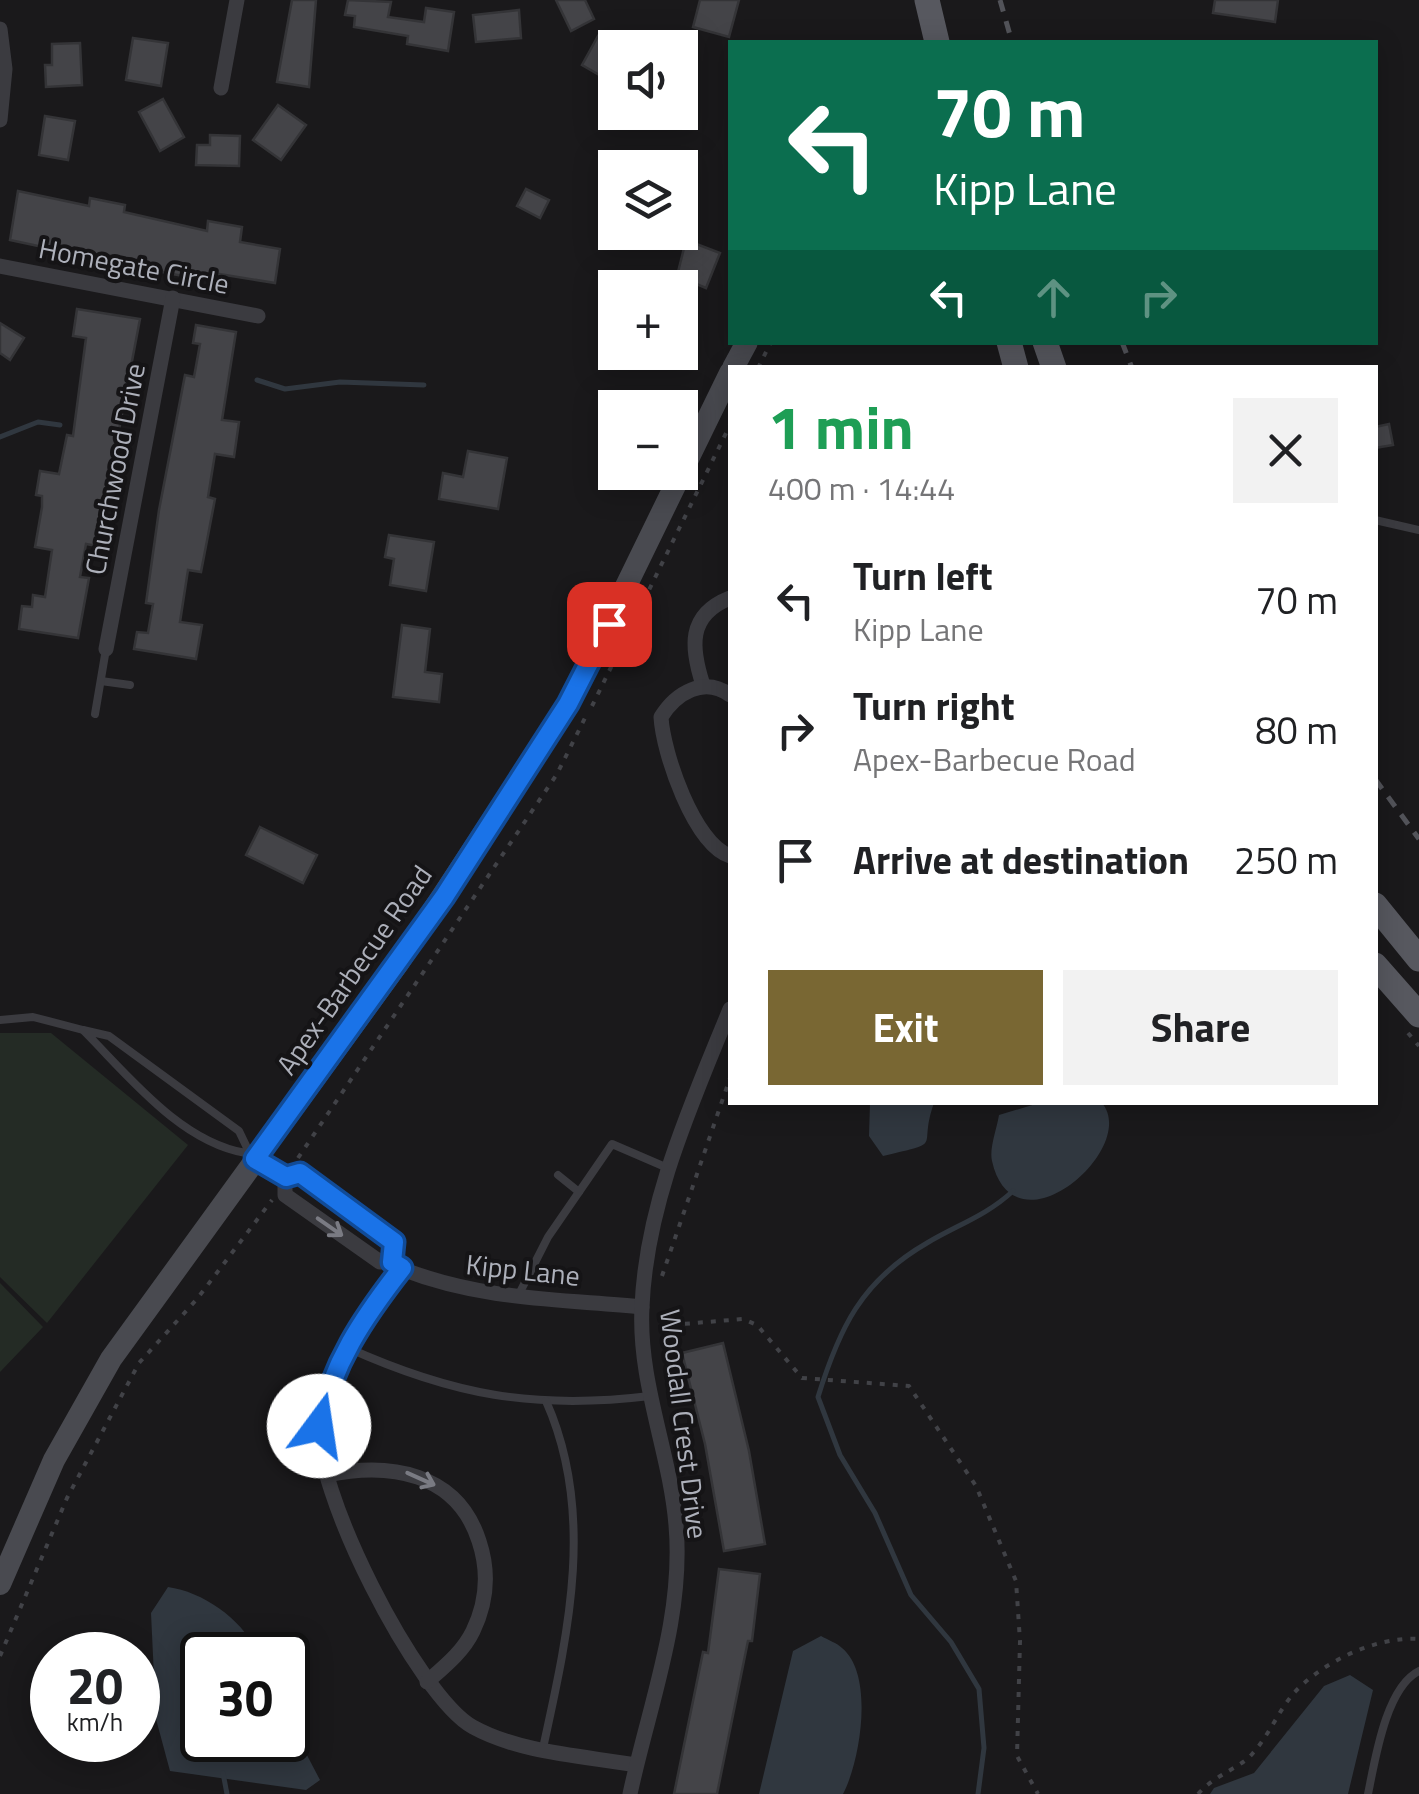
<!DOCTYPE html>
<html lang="en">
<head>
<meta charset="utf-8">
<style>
  body { margin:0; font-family:"Titillium Web",sans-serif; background:#f2f2f2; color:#202124; height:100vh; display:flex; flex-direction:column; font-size:38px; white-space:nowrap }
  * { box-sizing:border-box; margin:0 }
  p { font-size:32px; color:#757577 }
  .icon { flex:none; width:55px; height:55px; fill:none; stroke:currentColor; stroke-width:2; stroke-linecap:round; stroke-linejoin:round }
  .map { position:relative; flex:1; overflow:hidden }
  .drawer { position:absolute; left:728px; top:365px; width:650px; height:740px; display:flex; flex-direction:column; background:#fff; border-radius:0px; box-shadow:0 5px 25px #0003 }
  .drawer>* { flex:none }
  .guide { position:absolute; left:728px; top:40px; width:650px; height:305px; border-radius:0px; box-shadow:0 5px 25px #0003; background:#0b6e4f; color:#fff; overflow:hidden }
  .controls { position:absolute; left:598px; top:30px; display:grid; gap:20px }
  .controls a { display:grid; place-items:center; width:100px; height:100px; border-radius:0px; background:#fff; box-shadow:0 5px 25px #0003; font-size:50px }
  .speed { position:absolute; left:30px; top:1632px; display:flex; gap:20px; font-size:50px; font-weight:700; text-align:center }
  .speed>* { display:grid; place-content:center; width:130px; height:130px; border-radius:50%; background:#fff; box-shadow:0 5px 25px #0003; line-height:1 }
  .speed small { font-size:25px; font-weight:400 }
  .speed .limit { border:5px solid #111; border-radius:15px; background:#fff; color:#111 }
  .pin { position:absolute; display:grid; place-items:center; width:85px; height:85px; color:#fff; margin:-42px; border-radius:20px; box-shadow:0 5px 15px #0006 }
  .me { position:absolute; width:110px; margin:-55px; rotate:14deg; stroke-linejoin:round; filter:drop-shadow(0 0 8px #0008) }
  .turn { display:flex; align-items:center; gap:35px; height:210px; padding:0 40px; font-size:45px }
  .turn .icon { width:130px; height:130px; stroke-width:2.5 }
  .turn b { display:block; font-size:70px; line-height:85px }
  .lanes { display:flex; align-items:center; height:95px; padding:0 40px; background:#0003; justify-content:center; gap:50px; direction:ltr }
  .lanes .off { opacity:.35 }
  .round { display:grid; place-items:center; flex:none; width:105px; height:105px; border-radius:0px; background:#f2f2f2 }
  .head { display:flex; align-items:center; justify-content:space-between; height:170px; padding:0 40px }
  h1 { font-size:60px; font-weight:700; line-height:75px; color:#1e9e55 }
  .primary-button { display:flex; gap:20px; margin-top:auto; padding:20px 40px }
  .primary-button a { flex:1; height:115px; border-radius:0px; background:#796733; color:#fff; font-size:40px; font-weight:700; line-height:115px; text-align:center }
  .primary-button a+a { background:#f2f2f2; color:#202124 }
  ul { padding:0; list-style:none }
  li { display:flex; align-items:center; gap:30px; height:130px; padding:0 40px }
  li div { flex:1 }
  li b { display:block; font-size:38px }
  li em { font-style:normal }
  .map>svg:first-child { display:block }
</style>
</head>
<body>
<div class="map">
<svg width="1419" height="1794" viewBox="0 0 1419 1794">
  <rect width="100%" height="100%" fill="#1a191b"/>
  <g fill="#242b25">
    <path d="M0,1033H51L188,1145L47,1323L0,1277Z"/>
    <path d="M0,1283L43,1327L0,1372Z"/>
  </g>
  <g fill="#30373f">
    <path d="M870,1103H934C917,1150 947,1141 883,1156L869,1136Z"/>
    <path d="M1102,1103C1140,1148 1014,1258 992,1161C989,1149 997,1128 999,1115L1039,1103Z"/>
    <path d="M168,1587C204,1592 245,1621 258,1655H202V1740H288V1719L320,1780L306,1790L170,1771L156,1719L151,1613Z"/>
    <path d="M821,1636C828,1640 837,1643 842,1648C875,1675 860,1762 843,1794H759L793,1651Z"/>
    <path d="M1350,1675L1373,1690L1348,1794H1210L1214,1788L1254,1773L1324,1686Z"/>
  </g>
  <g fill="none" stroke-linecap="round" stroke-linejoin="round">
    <g stroke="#30373f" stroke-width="5">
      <path d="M257,380L285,389L340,382L424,385"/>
      <path d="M0,437L38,422L60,425"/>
      <path d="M223,1773L227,1794"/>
      <path d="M978,1794L984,1748L979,1689L951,1642L911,1595L875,1513L840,1455L818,1397C839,1329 861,1281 927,1243C957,1225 986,1216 1013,1191"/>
    </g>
  </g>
  <g fill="#444448" stroke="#343437" stroke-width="2.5">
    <path d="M292,0H316L309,87L277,82Z"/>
    <path d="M348,0L391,2L388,17L424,22L426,8L454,12L448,51L407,44L408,36L354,27L355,16L345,15Z"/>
    <path d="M556,0H585L594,19L571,31Z"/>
    <path d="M700,0H739L729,37L693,27Z"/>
    <path d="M1215,0H1278L1275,22L1213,13Z"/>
    <path d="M519,10L521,38L476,42L473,15Z"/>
    <path d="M598,36L615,46V84L582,65Z"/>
    <path d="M133,38L168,43L161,86L126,80Z"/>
    <path d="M80,43L82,85L46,87L45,65H52V44Z"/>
    <path d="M163,99L184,137L160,151L139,112Z"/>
    <path d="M278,105L306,125L281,160L253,140Z"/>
    <path d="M45,116L75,121L68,160L39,155Z"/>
    <path d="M210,135L240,136L239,166L196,165L197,145H210Z"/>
    <path d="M526,189L549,200L540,218L517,206Z"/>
    <path d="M18,191L89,206L90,198L125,205L124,212L207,231L208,221L242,227L240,242L280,249L275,283L219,274L218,282L199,279L135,267L136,260L100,254L99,259L10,240Z"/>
    <path d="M686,240L720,253L706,288L677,276Z"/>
    <path d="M77,309L140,319L97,546L86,544L80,577L89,578L78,638L19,629L22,606L32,607L33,595L45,597L52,550L35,547L42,507V496L36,495L40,471L59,474L67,435L73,436L86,338L73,336Z"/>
    <path d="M0,323L24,338L10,360L0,353Z"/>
    <path d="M196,325L236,332L222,420L239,422L234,457L215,454L208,497L215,499L201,572L188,570L180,622L202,625L196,659L134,649L137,632L148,633L153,604L146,603L159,510L185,375L194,377L200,344L193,343Z"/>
    <path d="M1389,424L1393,445L1375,448V427Z"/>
    <path d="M468,451L507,458L498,509L439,499L443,473L463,477Z"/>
    <path d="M389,535L434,542L426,591L390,585L394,559L385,557Z"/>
    <path d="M402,625L430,629L425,672L442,674L439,702L393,697Z"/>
    <path d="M260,827L317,855L303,883L246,855Z"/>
    <path d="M723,1343L749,1451L765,1544L724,1551L705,1444L682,1353Z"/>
    <path d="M719,1569L760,1574L752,1641H748L717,1794H674L703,1652L708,1653Z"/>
  </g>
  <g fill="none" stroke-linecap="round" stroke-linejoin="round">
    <g stroke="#414247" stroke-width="4" stroke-dasharray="5 8" stroke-linecap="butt">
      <path d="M758,368L771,342"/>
      <path d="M592,706L730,425"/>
      <path d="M1408,1033L1419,1046"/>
      <path d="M298,1158L557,774L587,714"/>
      <path d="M662,1276L730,1078"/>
      <path d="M659,1326L743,1319L757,1325L802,1378L909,1386L976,1486L1016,1581L1020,1641L1017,1756L1038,1794"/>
      <path d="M0,1656L67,1498L139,1363L197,1299L272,1200"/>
      <path d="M1198,1794C1217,1773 1241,1768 1253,1753C1269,1735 1278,1712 1293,1694C1322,1662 1376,1636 1419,1639"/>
    </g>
    <g stroke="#3b3b40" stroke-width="8">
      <path d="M1375,520L1419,530"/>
      <path d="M101,681L130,685"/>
      <path d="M95,714L106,649"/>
      <path d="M0,1020L33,1017L83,1030"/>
      <path d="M246,1153C180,1142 128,1075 83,1030L109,1036L239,1131L251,1156"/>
      <path d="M558,1175L579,1192"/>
      <path d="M517,1298L548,1237L612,1144L670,1169"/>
      <path d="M346,1347C452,1395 534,1410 650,1396"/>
      <path d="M543,1748C568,1634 596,1513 546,1401"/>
      <path d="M1368,1794C1375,1760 1386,1687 1419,1671"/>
    </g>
    <g stroke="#3b3b40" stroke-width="15">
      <path d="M0,29L5,69L0,120"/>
      <path d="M221,88L237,0"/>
      <path d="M0,266L258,316"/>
      <path d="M106,649L173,298"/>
      <path d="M703,685C691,648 687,615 730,598"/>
      <path d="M730,695C704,676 676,693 661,717C663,753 694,844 730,856"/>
      <path d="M285,1177L300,1173L394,1243L392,1262"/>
      <path d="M285,1177V1195L380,1262H392"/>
      <path d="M392,1262L402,1269C366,1316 330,1362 320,1421C309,1483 418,1697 473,1727C520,1753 584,1756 636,1765"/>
      <path d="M402,1269C482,1300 557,1299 642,1307"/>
      <path d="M327,1475C389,1462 457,1472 479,1541C489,1571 487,1602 473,1631C463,1652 444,1667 427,1682"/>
      <path d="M630,1794C649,1705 684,1618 676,1525C670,1452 638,1382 642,1307C646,1203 692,1103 730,1009"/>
    </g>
    <g stroke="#494a50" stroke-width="22">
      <path d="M733,368L747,342"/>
      <path d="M0,1584L54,1460L111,1359L399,962L568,705L730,373"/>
    </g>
    <g stroke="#57585f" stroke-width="25">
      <path d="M927,0L937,42"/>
      <path d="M1009,342L1016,368"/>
      <path d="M1045,342L1054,368"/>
      <path d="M1375,905L1419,959"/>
      <path d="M1375,965L1419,1015"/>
    </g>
    <g stroke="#525359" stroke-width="5" stroke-dasharray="12 10" stroke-linecap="butt">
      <path d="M1000,0L1012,42"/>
      <path d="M1122,342L1132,368"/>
      <path d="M1375,779L1419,839"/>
    </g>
  </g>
  <defs><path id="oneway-shaft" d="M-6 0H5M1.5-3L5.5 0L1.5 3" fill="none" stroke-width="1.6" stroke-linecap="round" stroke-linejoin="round" transform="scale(2.5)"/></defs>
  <g stroke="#7a7b83">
    <use href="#oneway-shaft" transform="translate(330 1227) rotate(35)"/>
    <use href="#oneway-shaft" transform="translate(421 1479) rotate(24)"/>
  </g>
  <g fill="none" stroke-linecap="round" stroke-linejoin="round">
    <g stroke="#114b97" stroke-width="25">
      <path id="route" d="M319,1426C332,1364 363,1318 402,1268L392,1262L394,1242L300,1173L286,1177L255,1159L444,897L568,704L609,624"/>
    </g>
    <use href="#route" stroke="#1a73e8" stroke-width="18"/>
  </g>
  <g text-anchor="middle" stroke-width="8" stroke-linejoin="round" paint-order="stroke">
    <g font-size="28" fill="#adb0ba" stroke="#151416">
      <text transform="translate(134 266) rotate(11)" y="10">Homegate Circle</text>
      <text transform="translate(115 469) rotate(-79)" y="10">Churchwood Drive</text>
      <text transform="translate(354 970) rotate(-55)" y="10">Apex-Barbecue Road</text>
      <text transform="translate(523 1270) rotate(6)" y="10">Kipp Lane</text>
      <text transform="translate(684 1424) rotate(83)" y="10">Woodall Crest Drive</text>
    </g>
  </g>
</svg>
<div class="controls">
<a><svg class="icon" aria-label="sound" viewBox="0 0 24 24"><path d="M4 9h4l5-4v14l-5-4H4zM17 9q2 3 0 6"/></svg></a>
<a><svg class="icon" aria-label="layers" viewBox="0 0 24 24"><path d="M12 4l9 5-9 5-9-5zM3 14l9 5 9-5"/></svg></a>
<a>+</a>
<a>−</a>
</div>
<div class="speed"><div>20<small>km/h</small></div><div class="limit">30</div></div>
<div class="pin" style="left:609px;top:624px;background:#d93025"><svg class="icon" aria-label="arrive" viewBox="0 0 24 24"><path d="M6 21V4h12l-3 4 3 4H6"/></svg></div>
<svg class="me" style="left:319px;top:1426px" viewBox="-20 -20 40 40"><circle r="19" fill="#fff"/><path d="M0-13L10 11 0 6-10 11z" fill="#1a73e8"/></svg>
<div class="guide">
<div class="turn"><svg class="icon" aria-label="left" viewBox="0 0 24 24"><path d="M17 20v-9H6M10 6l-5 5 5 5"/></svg><div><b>70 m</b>Kipp Lane</div></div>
<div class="lanes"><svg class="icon" aria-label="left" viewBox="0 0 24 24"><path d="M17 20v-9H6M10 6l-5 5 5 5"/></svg><svg class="icon off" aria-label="ahead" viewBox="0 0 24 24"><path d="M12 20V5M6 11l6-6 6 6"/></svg><svg class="icon off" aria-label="right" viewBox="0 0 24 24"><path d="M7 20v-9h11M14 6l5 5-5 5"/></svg></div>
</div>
<section class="drawer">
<div class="head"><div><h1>1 min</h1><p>400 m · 14:44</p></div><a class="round"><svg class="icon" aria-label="close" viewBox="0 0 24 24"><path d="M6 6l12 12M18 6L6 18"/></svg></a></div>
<ul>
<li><svg class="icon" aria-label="left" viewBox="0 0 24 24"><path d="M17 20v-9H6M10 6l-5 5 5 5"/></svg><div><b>Turn left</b><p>Kipp Lane</p></div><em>70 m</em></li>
<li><svg class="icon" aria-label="right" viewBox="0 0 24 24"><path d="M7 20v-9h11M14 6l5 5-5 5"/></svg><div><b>Turn right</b><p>Apex-Barbecue Road</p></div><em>80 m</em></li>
<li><svg class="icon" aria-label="arrive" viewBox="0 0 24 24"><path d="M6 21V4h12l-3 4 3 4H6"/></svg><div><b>Arrive at destination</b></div><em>250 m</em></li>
</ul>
<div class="primary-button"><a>Exit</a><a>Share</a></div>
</section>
</div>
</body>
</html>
